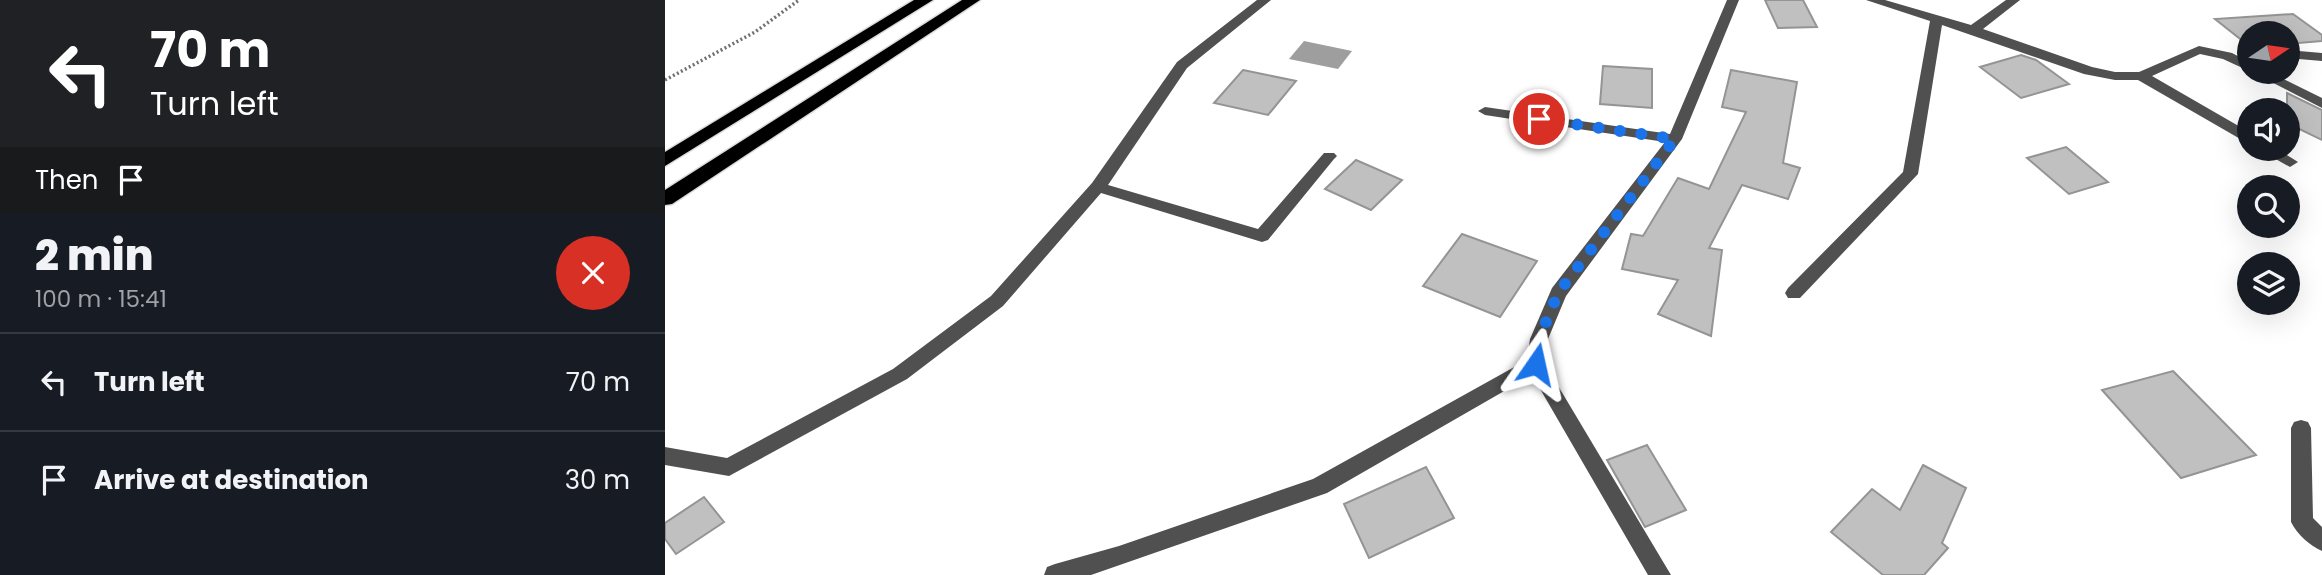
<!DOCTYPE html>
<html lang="en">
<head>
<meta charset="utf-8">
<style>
  body { margin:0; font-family:Poppins,sans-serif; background:#20242c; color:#f1f3f6; height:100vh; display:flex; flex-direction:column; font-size:26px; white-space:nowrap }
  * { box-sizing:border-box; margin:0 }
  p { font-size:23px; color:#9ea1a6 }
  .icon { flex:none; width:38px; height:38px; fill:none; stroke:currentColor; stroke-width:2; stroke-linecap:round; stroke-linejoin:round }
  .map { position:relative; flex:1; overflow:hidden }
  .panel { display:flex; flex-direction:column; background:#171b24; width:665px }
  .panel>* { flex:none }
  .guide { background:#202124; color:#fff; overflow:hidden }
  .needle { width:46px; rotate:77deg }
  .fabs { position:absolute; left:1572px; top:21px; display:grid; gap:14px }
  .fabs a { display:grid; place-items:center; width:63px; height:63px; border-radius:50%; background:#171b24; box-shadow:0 7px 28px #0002; font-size:35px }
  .pin { position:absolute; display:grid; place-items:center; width:60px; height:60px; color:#fff; margin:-30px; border:4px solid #fff; border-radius:50%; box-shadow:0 2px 7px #0007 }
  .me { position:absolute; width:77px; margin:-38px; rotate:11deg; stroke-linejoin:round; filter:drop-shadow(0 0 5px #0008) }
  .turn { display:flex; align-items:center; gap:24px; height:147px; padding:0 35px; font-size:32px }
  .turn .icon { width:91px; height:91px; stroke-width:2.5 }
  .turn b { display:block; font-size:49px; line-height:60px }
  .then { display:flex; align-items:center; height:66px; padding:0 35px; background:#0003; gap:14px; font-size:26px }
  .round { display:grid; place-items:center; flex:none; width:74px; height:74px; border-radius:37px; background:#20242c }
  .summary { display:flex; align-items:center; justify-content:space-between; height:119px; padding:0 35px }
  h1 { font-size:42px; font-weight:800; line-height:52px }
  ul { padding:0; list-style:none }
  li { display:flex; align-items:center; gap:21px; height:98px; padding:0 35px; border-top:2px solid #363941 }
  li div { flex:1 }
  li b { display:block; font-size:26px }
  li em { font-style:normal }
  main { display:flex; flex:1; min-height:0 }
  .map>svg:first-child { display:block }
</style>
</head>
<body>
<main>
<section class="panel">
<div class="guide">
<div class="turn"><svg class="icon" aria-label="left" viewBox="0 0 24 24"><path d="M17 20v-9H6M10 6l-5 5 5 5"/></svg><div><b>70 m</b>Turn left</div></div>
<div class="then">Then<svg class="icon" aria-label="arrive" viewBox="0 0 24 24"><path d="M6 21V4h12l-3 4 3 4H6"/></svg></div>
</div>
<div class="summary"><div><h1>2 min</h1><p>100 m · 15:41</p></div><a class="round" style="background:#d93025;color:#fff"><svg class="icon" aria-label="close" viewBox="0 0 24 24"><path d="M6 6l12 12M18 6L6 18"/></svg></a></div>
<ul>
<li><svg class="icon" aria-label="left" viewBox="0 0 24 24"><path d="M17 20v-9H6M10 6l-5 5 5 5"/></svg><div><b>Turn left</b></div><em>70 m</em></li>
<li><svg class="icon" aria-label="arrive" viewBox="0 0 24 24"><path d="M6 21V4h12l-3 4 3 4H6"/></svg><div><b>Arrive at destination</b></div><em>30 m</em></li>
</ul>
</section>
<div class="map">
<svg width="1657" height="575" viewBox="0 0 1657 575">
  <rect width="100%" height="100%" fill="#fff"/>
  <path fill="#9e9e9e" d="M639,41L687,51L673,69L624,59Z"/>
  <g fill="#c0c0c0" stroke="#949494" stroke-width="2">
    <path d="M1100,0H1138L1152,27L1113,28Z"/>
    <path d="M1628,14L1657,35V41L1622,44V33H1584V46L1550,19Z"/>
    <path d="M1356,55L1371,60L1404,84L1356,98L1315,67Z"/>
    <path d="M938,66L987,69V108L935,104Z"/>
    <path d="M578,70L631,81L603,115L549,103Z"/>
    <path d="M1066,70L1132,82L1118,163L1135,168L1123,199L1077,185L1044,248L1057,250L1046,336L993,314L1013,280L957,269L966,234L978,236L1013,178L1044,189L1081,112L1057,107Z"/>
    <path d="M1622,93L1657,110V140L1622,123Z"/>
    <path d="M1401,147L1443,182L1404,194L1362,158Z"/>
    <path d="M691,160L737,180L706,210L660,189Z"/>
    <path d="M797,234L872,261L835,317L758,286Z"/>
    <path d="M1508,371L1591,455L1516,478L1437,390Z"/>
    <path d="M982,445L1021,510L980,527L942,460Z"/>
    <path d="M1258,465L1301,488L1277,543L1283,548L1259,575H1218L1166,532L1207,489L1235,510Z"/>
    <path d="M761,467L789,518L704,558L679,504Z"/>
    <path d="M39,497L59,522L11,554L0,539V523Z"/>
  </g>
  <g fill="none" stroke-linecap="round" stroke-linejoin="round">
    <g stroke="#dbdbdb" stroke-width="3">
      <g id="highway">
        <path d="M249,0H268L0,166V152Z"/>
        <path d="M297,0H315L7,204L0,205V190Z"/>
      </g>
    </g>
    <path stroke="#727272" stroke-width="3.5" stroke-dasharray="2 2.5" stroke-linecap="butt" d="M0,80L90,32L134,0"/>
    <g fill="#505050" fill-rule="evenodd">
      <path d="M592,0H606L522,68L443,185L593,229L659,153H669L672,156L669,159L603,240L597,242L436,193L338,306L242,379L64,476L0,465V447L62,458L228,369L326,296L427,183L512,62Z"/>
      <path d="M1062,0H1074L1017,139L901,296L883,339L880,364L1006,575H983L867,375L662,493L426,575H379L382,567L390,564L454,546L648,479L862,360L865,339L887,288L1000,142L820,115L813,111L820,107L1005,134Z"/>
      <path d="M1201,0H1220L1306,25L1341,0H1355L1318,29L1427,67L1450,72H1474L1534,46L1567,53L1584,62V71L1558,59L1535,54L1487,76L1584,132V144L1473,80H1450L1419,74L1277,25L1253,174L1135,298H1123L1120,293L1123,288L1238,172L1265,21Z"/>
      <path d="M1622,50L1657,53V61L1622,58Z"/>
      <path d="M1587,72H1604L1657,98V108Z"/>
      <path d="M1593,149H1612L1633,162L1625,167Z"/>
      <path d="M1636,420L1643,422L1646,428L1648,518L1657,527V551C1645,546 1632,534 1626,522V428L1629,422Z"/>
    </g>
    <use href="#highway" fill="#000" fill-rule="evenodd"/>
  </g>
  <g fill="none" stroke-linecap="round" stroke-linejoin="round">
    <path stroke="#1a73e8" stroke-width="12" stroke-dasharray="0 21.6" d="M871,364L874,339L893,293L1010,139L874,119"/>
  </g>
</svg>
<div class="fabs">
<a><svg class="needle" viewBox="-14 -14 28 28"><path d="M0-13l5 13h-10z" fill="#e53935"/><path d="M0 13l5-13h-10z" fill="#9ea1a6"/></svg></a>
<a><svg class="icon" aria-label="sound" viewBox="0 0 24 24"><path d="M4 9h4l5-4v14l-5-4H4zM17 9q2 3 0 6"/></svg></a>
<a><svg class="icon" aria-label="search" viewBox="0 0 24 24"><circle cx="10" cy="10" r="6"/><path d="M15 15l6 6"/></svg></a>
<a><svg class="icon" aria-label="layers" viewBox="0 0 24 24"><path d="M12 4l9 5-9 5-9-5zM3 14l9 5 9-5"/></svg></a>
</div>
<div class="pin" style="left:874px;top:119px;background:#d93025"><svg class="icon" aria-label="arrive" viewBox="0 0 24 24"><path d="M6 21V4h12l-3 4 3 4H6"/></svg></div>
<svg class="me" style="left:871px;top:364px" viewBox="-20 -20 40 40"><path d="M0-17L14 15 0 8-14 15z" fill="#1a73e8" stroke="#fff" stroke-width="4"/></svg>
</div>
</main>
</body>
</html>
